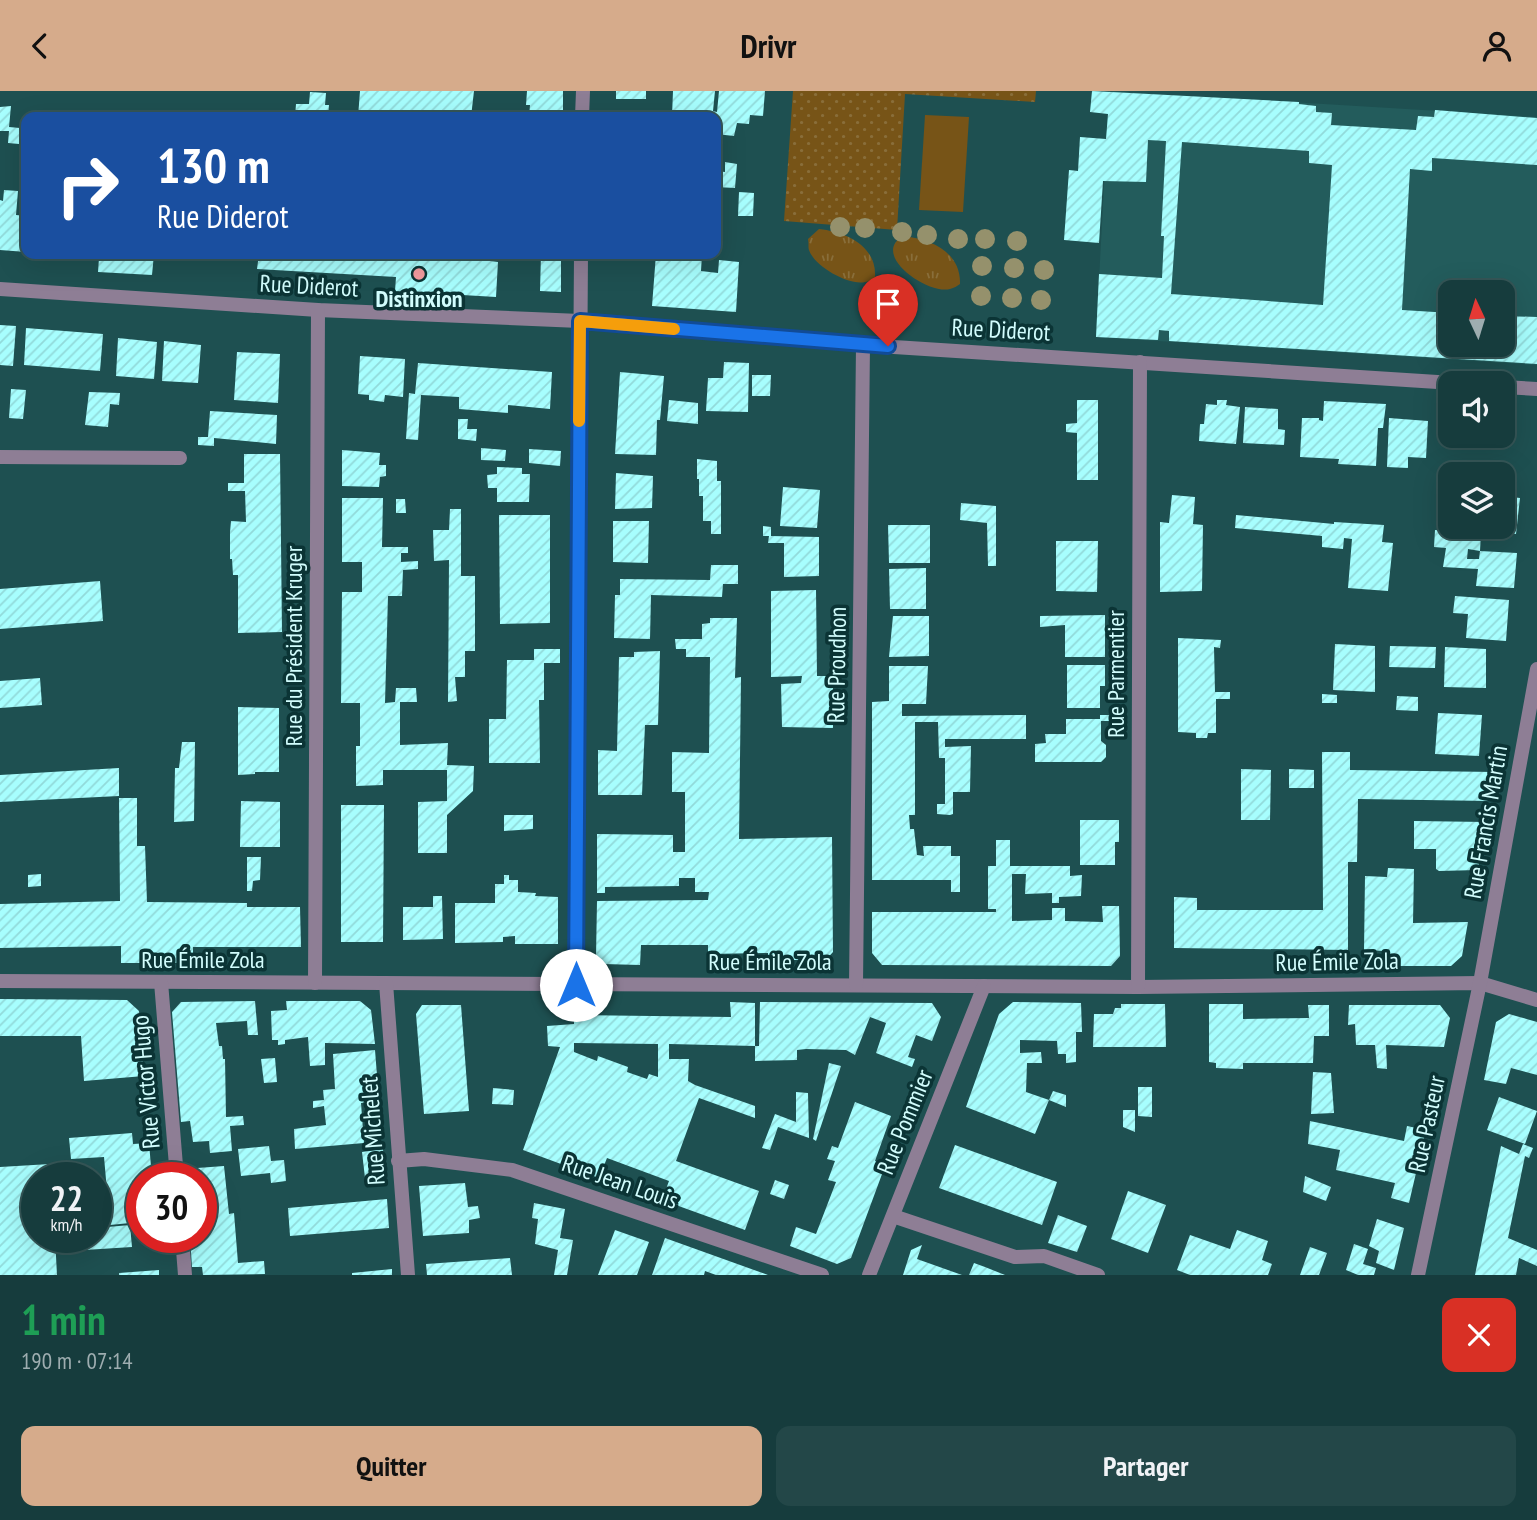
<!DOCTYPE html>
<html lang="fr">
<head>
<meta charset="utf-8">
<style>
  body { margin:0; font-family:"PT Sans Narrow",sans-serif; background:#234748; color:#f1f3f6; height:100vh; display:flex; flex-direction:column; font-size:26px; white-space:nowrap }
  * { box-sizing:border-box; margin:0 }
  p { font-size:23px; color:#9eadb0 }
  .icon { flex:none; width:38px; height:38px; fill:none; stroke:currentColor; stroke-width:2; stroke-linecap:round; stroke-linejoin:round }
  .map { position:relative; height:1184px; overflow:hidden }
  .panel { display:flex; flex-direction:column; background:#163c3d; flex:1 }
  .panel>* { flex:none }
  .hud { position:absolute; left:21px; top:21px; width:700px; height:147px; border-radius:14px; box-shadow:0 7px 28px #0002,0 0 0 2px #355657; background:#1a4fa0; color:#fff; overflow:hidden }
  .needle { width:46px; rotate:356deg }
  .controls { position:absolute; left:1438px; top:189px; display:grid; gap:14px }
  .controls a { display:grid; place-items:center; width:77px; height:77px; border-radius:14px; background:#163c3d; box-shadow:0 7px 28px #0002,0 0 0 2px #355657; font-size:35px }
  .speed { position:absolute; left:21px; top:1071px; display:flex; gap:14px; font-size:35px; font-weight:700; text-align:center }
  .speed>* { display:grid; place-content:center; width:91px; height:91px; border-radius:50%; background:#163c3d; box-shadow:0 7px 28px #0002,0 0 0 2px #355657; line-height:1 }
  .speed small { font-size:18px; font-weight:400 }
  .speed .limit { border:10px solid #d22; background:#fff; color:#111 }
  .pin { position:absolute; display:grid; place-items:center; width:60px; height:60px; color:#fff; margin:-72px -30px; border-radius:50% 50% 50% 0; rotate:-45deg; box-shadow:0 0 7px #0007 }
  .pin .icon { rotate:45deg }
  .me { position:absolute; width:77px; margin:-38px; rotate:0deg; stroke-linejoin:round; filter:drop-shadow(0 0 5px #0008) }
  .turn { display:flex; align-items:center; gap:24px; height:147px; padding:0 21px; font-size:32px }
  .turn .icon { width:91px; height:91px; stroke-width:2.5 }
  .turn b { display:block; font-size:49px; line-height:60px }
  .round { display:grid; place-items:center; flex:none; width:74px; height:74px; border-radius:14px; background:#234748 }
  .summary { display:flex; align-items:center; justify-content:space-between; height:119px; padding:0 21px }
  h1 { font-size:42px; font-weight:600; line-height:52px; color:#1e9e55 }
  .primary-button { display:flex; gap:14px; margin-top:auto; padding:14px 21px }
  .primary-button a { flex:1; height:80px; border-radius:14px; background:#d6ab8b; color:#111; font-size:28px; font-weight:600; line-height:80px; text-align:center }
  .primary-button a+a { background:#234748; color:#f1f3f6 }
  header { display:flex; justify-content:space-between; align-items:center; height:91px; padding:0 21px; background:#d6ab8b; color:#111; font-size:32px; font-weight:600 }
  .map>svg:first-child { display:block }
</style>
</head>
<body>
<header><svg class="icon" aria-label="back" viewBox="0 0 24 24"><path d="M15 5l-7 7 7 7"/></svg>Drivr<svg class="icon" aria-label="person" viewBox="0 0 24 24"><circle cx="12" cy="8" r="4"/><path d="M4 21q1-7 8-7t8 7"/></svg></header>
<div class="map">
<svg width="1537" height="1184" viewBox="0 0 1537 1184">
  <defs>
    <pattern id="grass-dots" width="8" height="8" patternUnits="userSpaceOnUse" patternTransform="scale(1.75)"><rect width="8" height="8" fill="#775417"/><path d="M2 2h.1M6 6h.1" fill="none" stroke="#896e3a" stroke-width="1.8" stroke-linecap="round"/></pattern>
    <pattern id="park-tufts" width="24" height="20" patternUnits="userSpaceOnUse" patternTransform="scale(1.75)"><rect width="24" height="20" fill="#775417"/><path d="M3 7l-1-3M5 7V3M7 7l1-3M15 17l-1-3M17 17v-4M19 17l1-3" fill="none" stroke="#896e3a"/></pattern>
    <pattern id="building-hatch" width="6" height="6" patternUnits="userSpaceOnUse" patternTransform="scale(1.75)"><rect width="6" height="6" fill="#a7fefe"/><path d="M-1 1l2-2M0 6l6-6M5 7l2-2" fill="none" stroke="#92dada"/></pattern>
  </defs>
  <rect width="100%" height="100%" fill="#1e5051"/>
  <path fill="#235c5c" fill-rule="evenodd" d="M1109,0L1537,26V274L1096,246ZM1451,201H1503V254H1451Z"/>
  <path fill="url(#grass-dots)" d="M793,0H1036L1035,11L905,3L897,139L784,130Z"/>
  <g fill="url(#park-tufts)">
    <path d="M819,138C846,141 877,155 875,186C872,188 869,191 865,191C849,195 814,175 809,159C808,156 809,152 808,148Z"/>
    <path d="M903,145C931,148 961,161 960,193C957,195 954,197 950,198C928,204 870,164 903,145Z"/>
  </g>
  <path fill="#775417" d="M925,24L969,26L963,121L919,119Z"/>
  <g fill="url(#building-hatch)" fill-rule="evenodd">
    <path d="M360,0H474L471,26H358Z"/>
    <path d="M527,0H563V26H529L530,14H526Z"/>
    <rect x="616" y="0" width="30" height="8"/>
    <path d="M673,0H715L713,20L717,21L719,0H765L763,25L750,24L749,33L737,32L734,45L716,43V26L672,25Z"/>
    <path d="M1092,0L1299,11V13L1316,15V21L1332,22L1331,34L1416,39L1418,25L1434,26L1435,19L1537,27V74L1432,67V80L1410,78L1402,219L1451,222V254H1503V225L1537,226V273L1169,250V240L1159,239L1158,249L1096,246L1099,183L1162,187L1164,145H1161L1166,50L1148,49L1146,91L1103,90L1099,152L1064,149L1069,79L1078,80L1080,46L1106,48L1108,23L1090,21ZM1182,51L1309,60V72L1332,74L1323,214L1171,203Z"/>
    <path d="M310,1L326,2L325,14H329L328,26H295L296,13H309Z"/>
    <path d="M11,15L9,36L20,37L19,53L8,52L9,40H0V16Z"/>
    <path d="M725,71L737,73L735,97L716,96V80L725,81Z"/>
    <path d="M4,99L18,100L16,124L26,125V161L0,159V109L3,110Z"/>
    <path d="M739,101L754,102L753,125H738Z"/>
    <path d="M72,163H154L152,184L98,181L99,167L72,165Z"/>
    <path d="M166,163H207L206,168L166,165Z"/>
    <path d="M259,163H398V167L421,168L422,163H449L448,167H459L460,163H478L482,169L498,171L496,206L395,200L396,186L257,178Z"/>
    <path d="M541,163H561V201L540,200Z"/>
    <path d="M656,163H702L701,180L718,182L719,169L739,171L736,221L652,215Z"/>
    <path d="M0,234L16,235L13,275L0,274Z"/>
    <path d="M26,237L103,243L100,280L24,274Z"/>
    <path d="M118,247L157,251L154,288L116,285Z"/>
    <path d="M164,250L201,254L198,292L162,290Z"/>
    <path d="M237,261L280,263L278,312L234,309Z"/>
    <path d="M360,265L405,268L403,306L385,304L384,311L369,309V304L358,303Z"/>
    <path d="M724,271L749,272L748,321L706,320L708,287H723Z"/>
    <path d="M418,272L552,281L550,318L508,314V322L459,318V306L421,304L418,349L406,348L409,302L415,303Z"/>
    <path d="M620,281L664,285L660,329H657L656,364L615,363Z"/>
    <path d="M752,284H771L770,305H752Z"/>
    <path d="M11,298L26,299L23,328L9,327Z"/>
    <path d="M89,301L120,302L119,314L110,313L108,336L85,334Z"/>
    <path d="M669,309L698,312V333L667,330Z"/>
    <path d="M1077,309H1098V389H1077V342L1066,341V333L1077,332Z"/>
    <path d="M1217,309H1227L1226,314L1240,316L1236,353L1199,350L1200,333H1204L1206,313L1217,314Z"/>
    <path d="M1324,310L1386,313L1383,337H1378L1376,375L1338,373L1339,368L1300,366L1302,327H1319V329L1323,330Z"/>
    <path d="M1245,316L1278,318V338L1285,339L1284,354L1243,352Z"/>
    <path d="M210,320L277,324L276,353L214,347V355L198,354V346H208Z"/>
    <path d="M1389,327L1428,330L1426,367L1408,366V377L1387,376Z"/>
    <path d="M458,328H468L467,338H477L476,350L458,348Z"/>
    <path d="M481,357L506,359L505,370L481,369Z"/>
    <path d="M529,358L561,360L560,375L529,372Z"/>
    <path d="M342,359L380,362L379,374H386V385L380,386L379,396L342,395Z"/>
    <path d="M244,363H280L282,541L238,542V484H233L232,468H230V441L231,430L246,431L245,400H228V392H244Z"/>
    <path d="M697,368L717,370V390H721V443H711V430H703V405H699V388H697Z"/>
    <path d="M497,376L522,377V383H530L529,411H497V397H488L487,384L497,383Z"/>
    <path d="M616,382L653,385L652,417L615,418Z"/>
    <path d="M783,396L820,399L817,437L780,435Z"/>
    <path d="M1172,404L1195,406L1193,433L1203,434L1202,500L1160,501V431L1169,432Z"/>
    <path d="M1503,405L1520,407L1516,443L1488,440L1489,436H1503Z"/>
    <path d="M342,407H383L382,456H408V462H401V471L418,470V478L403,479L402,505H388L385,612L395,611L396,597H416L417,611H400V654L448,652L447,674L474,675L473,700L447,724V762H418V711L447,710V679H383V694L356,695V655H360V612H341L342,501H362V471H342Z"/>
    <path d="M396,408H405L406,422H396Z"/>
    <path d="M961,412L996,415V475H988L987,432L960,429Z"/>
    <path d="M450,418H461V485H475V560H465V586H455L457,610L448,611L449,469L434,470L433,439H449Z"/>
    <path d="M499,424H550V532L500,533Z"/>
    <path d="M1236,424L1334,433V431L1384,434L1382,451L1393,452L1388,500L1348,497L1352,448L1344,447L1343,458L1322,456V445L1235,437Z"/>
    <path d="M613,430H649L648,472L613,471Z"/>
    <path d="M888,434H930V472H889Z"/>
    <path d="M763,435L771,436V445L819,446V485L784,486V452H768L769,445H763Z"/>
    <path d="M1435,439L1481,442L1480,460L1468,458L1467,468H1479L1480,460L1517,462L1514,497L1476,495L1478,478L1443,476L1446,457L1434,456Z"/>
    <path d="M1056,450H1098L1097,501L1056,500Z"/>
    <path d="M711,474H738V493H723L722,506L651,504L650,548L614,547L615,504H620V488L710,489Z"/>
    <path d="M926,477V518H890L889,478Z"/>
    <path d="M100,490L103,530L0,538V498Z"/>
    <path d="M816,499L817,585H833V637L782,636L781,593L801,592L802,585L771,586V500Z"/>
    <path d="M1455,505L1509,509L1506,550L1466,547L1468,523L1453,522Z"/>
    <path d="M1105,524V566H1065V534L1040,536V525Z"/>
    <path d="M893,525H929V565L889,566Z"/>
    <path d="M710,527H737L735,587L741,586L739,748L832,746L833,861L821,874H798V869H789V874L768,873V862L708,863V854H641L640,874L603,873L596,865L597,810L708,809L709,801H695V787H679V795L605,796V802H597V743L673,744V761H685V701H672V661L709,662L710,566H686V558H676L675,548H702V533L710,532Z"/>
    <path d="M1178,547L1221,549L1220,557L1214,556L1215,601H1230V608H1216V642H1208L1207,647H1196V642L1178,641Z"/>
    <path d="M1335,553L1375,555V601L1333,599Z"/>
    <path d="M1390,555L1436,556L1435,577L1389,576Z"/>
    <path d="M1445,556L1486,558V597L1444,596Z"/>
    <path d="M534,558H560V572H544V609H539L540,672H489V628H506L507,569H534Z"/>
    <path d="M660,560L658,634H645L642,704H598V659L617,660L619,566H634V561Z"/>
    <path d="M1067,574H1105V595H1100V617H1067Z"/>
    <path d="M889,575H928L926,613H902V625L1026,624V648H945V656L971,655L970,701H953V723L950,724L937,723V713H945V667H939L938,631H915V724H909L910,738H914L917,764L924,765L923,755H951V765H960V801H951V789H872V611L889,610Z"/>
    <path d="M40,587L42,614L0,617V590Z"/>
    <path d="M1322,603L1337,604V612H1322Z"/>
    <path d="M1397,605L1418,606V620L1396,619Z"/>
    <path d="M238,616L279,617V681H255V683L238,684Z"/>
    <path d="M1438,622L1482,624L1479,665L1435,663Z"/>
    <path d="M1100,624H1120L1119,630H1101V650L1106,654V666L1101,671H1035V653L1046,652L1045,643H1066V628H1100Z"/>
    <path d="M182,651H195L194,730L174,731L175,677H179Z"/>
    <path d="M1322,661H1350V679L1495,681L1489,710L1358,708L1357,771H1348V859L1174,857V806L1197,807V819H1323Z"/>
    <path d="M119,677V705L0,711V684Z"/>
    <path d="M1241,678L1271,679L1270,729H1241Z"/>
    <path d="M1289,678L1314,679V697H1289Z"/>
    <path d="M119,707H137V755H145L147,811L247,812V816H300L301,856H193V872H121V855L0,857V813L120,810Z"/>
    <path d="M241,710L280,711V756H240Z"/>
    <path d="M341,714H384L383,851H341Z"/>
    <path d="M504,724H533V738L504,740Z"/>
    <path d="M1080,729H1119V751H1115V774H1080Z"/>
    <path d="M1414,730L1486,731L1478,779L1439,780L1436,778V758H1414Z"/>
    <path d="M996,749H1010V775H1070V785L1082,784L1081,805L1059,806V812H1052V802L1025,803L1026,783H1012V830L1052,829V817H1065V830L1103,831L1102,815H1119L1120,865L1111,875L882,874L872,862V821H996V818H988V775H996Z"/>
    <path d="M247,766H261L260,789L253,790L252,800H247Z"/>
    <path d="M1388,777L1414,778L1413,832L1468,831L1462,865L1451,875H1386L1385,860L1364,859L1365,785L1387,786Z"/>
    <path d="M41,783V795L28,796V784Z"/>
    <path d="M504,784H509V789H518V801L536,802L535,805L558,806V853H515V845L503,846V851L455,852V812H495V793H504Z"/>
    <path d="M433,805H442L443,848L403,849V816H433Z"/>
    <path d="M0,908L127,909L139,920L144,985L84,990L81,945H0Z"/>
    <path d="M255,910L258,944H248L247,930L216,932L219,955H222L223,968H225L226,1026L243,1025L244,1034L230,1035L232,1060L210,1062L209,1050L193,1051L190,1030L181,1031L172,921L181,911Z"/>
    <path d="M286,910H360L371,919L375,953L325,952V974L310,975L308,946L285,949V953L278,954V949H272L271,920L287,919Z"/>
    <path d="M730,911L755,912V955L669,953V968H689L688,990L695,994L755,1015V1027L699,1007L676,1070L759,1100L745,1139L662,1109L669,1090L607,1067L599,1087L523,1059L560,956L548,955L547,935L574,933V924L731,926ZM574,952L658,953V986L649,983L647,988L627,981L628,976L598,965L597,970L574,961Z"/>
    <path d="M760,911L932,912L941,926L932,950L916,944L908,966L915,968L912,976L876,962L886,932L870,926L855,964L846,959L806,958L797,959V969L755,970V955H759Z"/>
    <path d="M1013,911L1081,912L1082,941H1076V971L1066,972V963H1058L1057,950L1020,949V962L1041,961L1042,972H1027L1026,1001L1049,1009L1053,1000L1066,1004V1016L1049,1009L1035,1043L966,1016L999,923Z"/>
    <path d="M1121,913H1165L1166,956H1093L1094,923H1113L1115,917H1121Z"/>
    <path d="M1209,913H1243V928L1309,927L1308,914H1329V945H1314L1313,972H1243V978L1216,977V972L1209,971Z"/>
    <path d="M422,914H461L469,1020L424,1023L416,923Z"/>
    <path d="M1349,914H1440L1450,927L1444,956L1386,954L1387,978L1377,977L1375,954H1356L1355,933L1348,934Z"/>
    <path d="M1509,923L1537,931V984L1511,977L1506,993L1484,989L1496,931Z"/>
    <path d="M375,959L379,1010L361,1012L364,1052L295,1058L294,1038L326,1034L324,1015L313,1017V1010L324,1009L323,999L335,998L333,963Z"/>
    <path d="M275,967L277,991L264,992L261,968Z"/>
    <path d="M829,972L841,975L816,1050L813,1048Z"/>
    <path d="M1313,981L1331,982L1334,1022L1311,1023Z"/>
    <path d="M1138,996H1152V1026L1138,1025Z"/>
    <path d="M493,997L514,999L513,1014L492,1013Z"/>
    <path d="M796,1001L808,1002L809,1047L778,1036L770,1059L762,1057L775,1023L796,1031Z"/>
    <path d="M1499,1006L1537,1020L1525,1053L1487,1039Z"/>
    <path d="M855,1011L891,1025L875,1070L885,1075L851,1167L837,1173L790,1155L796,1136L816,1143L836,1091L828,1089L835,1070L827,1068L832,1055L838,1057Z"/>
    <path d="M1123,1019H1135V1041L1123,1036Z"/>
    <path d="M1310,1030L1404,1050L1407,1035L1426,1039L1409,1112L1391,1107L1395,1092L1336,1079L1340,1059L1308,1053Z"/>
    <path d="M132,1042L133,1053L149,1052L152,1087H142V1118L129,1119L130,1132L110,1134L104,1066L71,1068L69,1047Z"/>
    <path d="M1523,1053L1533,1057L1529,1067L1525,1065L1508,1147L1537,1159V1175L1519,1167L1516,1184H1475L1501,1055L1519,1063Z"/>
    <path d="M955,1054L1057,1091L1042,1134L939,1097Z"/>
    <path d="M269,1055L271,1070L284,1069L286,1090L271,1092L270,1082L241,1085L238,1058Z"/>
    <path d="M383,1058L385,1085L365,1087L362,1061Z"/>
    <path d="M50,1073L51,1087H37V1146H55L57,1184H0V1076Z"/>
    <path d="M224,1075L229,1123L234,1122L238,1172L264,1170L265,1183L203,1184L202,1176H192L190,1146H201V1087H185L184,1078Z"/>
    <path d="M1305,1085L1331,1096L1326,1110L1303,1101Z"/>
    <path d="M775,1089L789,1094L784,1108L770,1103Z"/>
    <path d="M465,1092L468,1116L478,1115L480,1127L469,1129V1142L423,1145L419,1095Z"/>
    <path d="M1128,1100L1166,1114L1148,1162L1111,1148Z"/>
    <path d="M387,1108L389,1137L290,1145L288,1117Z"/>
    <path d="M534,1112L565,1118L560,1147L573,1149L567,1184H554L558,1159L535,1153L538,1128L532,1127Z"/>
    <path d="M1058,1124L1087,1135L1077,1161L1048,1152Z"/>
    <path d="M1377,1128L1404,1137L1394,1179L1376,1172L1379,1160L1369,1155Z"/>
    <path d="M130,1134L132,1156L69,1160L68,1146H96V1137Z"/>
    <path d="M615,1139L649,1151L637,1184H598Z"/>
    <path d="M1237,1139L1268,1150L1262,1169L1272,1173L1268,1184H1190L1177,1179L1190,1144L1230,1158Z"/>
    <path d="M665,1147L768,1184H716L705,1180L704,1184H652Z"/>
    <path d="M1354,1153L1368,1158L1363,1173L1376,1177L1374,1184H1358L1346,1179Z"/>
    <path d="M922,1154L917,1168L962,1184H903L911,1159Z"/>
    <path d="M1310,1156L1327,1162L1319,1184H1300Z"/>
    <path d="M510,1167L512,1184H427L426,1173Z"/>
    <path d="M974,1172L985,1176L1005,1184H969Z"/>
    <path d="M392,1178V1184H352V1182Z"/>
    <path d="M159,1179V1184H119V1182Z"/>
  </g>
  <g fill="none" stroke-linecap="round" stroke-linejoin="round">
    <path stroke="#8e7e95" stroke-width="14" d="M0,366L180,367"/>
    <g stroke="#8e7e95" stroke-width="14">
      <path d="M582,26L583,0"/>
      <path d="M0,198L318,219L580,230L863,254L1453,292"/>
      <path d="M1503,296L1537,298"/>
      <path d="M0,890L1138,896L1480,892L1537,909"/>
      <path d="M161,891L177,1087"/>
      <path d="M315,892L318,219"/>
      <path d="M386,892L408,1184"/>
      <path d="M576,893L581,163"/>
      <path d="M856,894L863,254"/>
      <path d="M1138,896L1140,271"/>
      <path d="M398,1070L424,1068L512,1079L822,1184"/>
      <path d="M893,1125L1015,1166L1044,1165L1098,1184"/>
      <path d="M182,1146L185,1184"/>
      <path d="M869,1184L984,895"/>
      <path d="M1418,1184L1480,892L1537,578"/>
    </g>
  </g>
  <g fill="#95916c">
    <circle cx="840" cy="136" r="10"/>
    <circle cx="865" cy="137" r="10"/>
    <circle cx="902" cy="141" r="10"/>
    <circle cx="927" cy="144" r="10"/>
    <circle cx="958" cy="148" r="10"/>
    <circle cx="985" cy="148" r="10"/>
    <circle cx="1017" cy="150" r="10"/>
    <circle cx="982" cy="175" r="10"/>
    <circle cx="1014" cy="177" r="10"/>
    <circle cx="1044" cy="179" r="10"/>
    <circle cx="981" cy="205" r="10"/>
    <circle cx="1012" cy="207" r="10"/>
    <circle cx="1041" cy="209" r="10"/>
  </g>
  <g fill="none" stroke-linecap="round" stroke-linejoin="round">
    <g stroke="#114b97" stroke-width="18">
      <path id="route" d="M576,894L580,230L888,255"/>
    </g>
    <use href="#route" stroke="#1a73e8" stroke-width="12"/>
    <path stroke="#f59e0b" stroke-width="12" d="M579,330L580,230L674,238"/>
  </g>
  <circle fill="#f49b9f" stroke="#0b3435" stroke-width="2.5" cx="419" cy="183" r="7"/>
  <g text-anchor="middle" stroke-width="7" stroke-linejoin="round" paint-order="stroke">
    <g font-size="24" fill="#d2fdfd" stroke="#0b3435">
      <text transform="translate(309 195) rotate(3)" y="8">Rue Diderot</text>
      <text transform="translate(1001 239) rotate(3)" y="8">Rue Diderot</text>
      <text transform="translate(294 555) rotate(-90)" y="8">Rue du Président Kruger</text>
      <text transform="translate(837 574) rotate(-89)" y="8">Rue Proudhon</text>
      <text transform="translate(1116 583) rotate(-90)" y="8">Rue Parmentier</text>
      <text transform="translate(1486 731) rotate(-80)" y="8">Rue Francis Martin</text>
      <text x="203" y="877">Rue Émile Zola</text>
      <text x="770" y="879">Rue Émile Zola</text>
      <text transform="translate(1337 871) rotate(-1)" y="8">Rue Émile Zola</text>
      <text transform="translate(146 991) rotate(-95)" y="8">Rue Victor Hugo</text>
      <text transform="translate(905 1031) rotate(-68)" y="8">Rue Pommier</text>
      <text transform="translate(1427 1033) rotate(-78)" y="8">Rue Pasteur</text>
      <text transform="translate(373 1040) rotate(-94)" y="8">Rue Michelet</text>
      <text transform="translate(620 1091) rotate(19)" y="8">Rue Jean Louis</text>
    </g>
    <g font-size="24" font-weight="bold" fill="#d2fdfd" stroke="#0b3435">
      <text x="419" y="216">Distinxion</text>
    </g>
  </g>
</svg>
<div class="controls">
<a><svg class="needle" viewBox="-14 -14 28 28"><path d="M0-13l5 13h-10z" fill="#e53935"/><path d="M0 13l5-13h-10z" fill="#9eadb0"/></svg></a>
<a><svg class="icon" aria-label="sound" viewBox="0 0 24 24"><path d="M4 9h4l5-4v14l-5-4H4zM17 9q2 3 0 6"/></svg></a>
<a><svg class="icon" aria-label="layers" viewBox="0 0 24 24"><path d="M12 4l9 5-9 5-9-5zM3 14l9 5 9-5"/></svg></a>
</div>
<div class="speed"><div>22<small>km/h</small></div><div class="limit">30</div></div>
<div class="pin" style="left:888px;top:255px;background:#d93025"><svg class="icon" aria-label="arrive" viewBox="0 0 24 24"><path d="M6 21V4h12l-3 4 3 4H6"/></svg></div>
<svg class="me" style="left:576px;top:894px" viewBox="-20 -20 40 40"><circle r="19" fill="#fff"/><path d="M0-13L10 11 0 6-10 11z" fill="#1a73e8"/></svg>
<div class="hud">
<div class="turn"><svg class="icon" aria-label="right" viewBox="0 0 24 24"><path d="M7 20v-9h11M14 6l5 5-5 5"/></svg><div><b>130 m</b>Rue Diderot</div></div>
</div>
</div>
<section class="panel">
<div class="summary"><div><h1>1 min</h1><p>190 m · 07:14</p></div><a class="round" style="background:#d93025;color:#fff"><svg class="icon" aria-label="close" viewBox="0 0 24 24"><path d="M6 6l12 12M18 6L6 18"/></svg></a></div>
<div class="primary-button"><a>Quitter</a><a>Partager</a></div>
</section>
</body>
</html>
